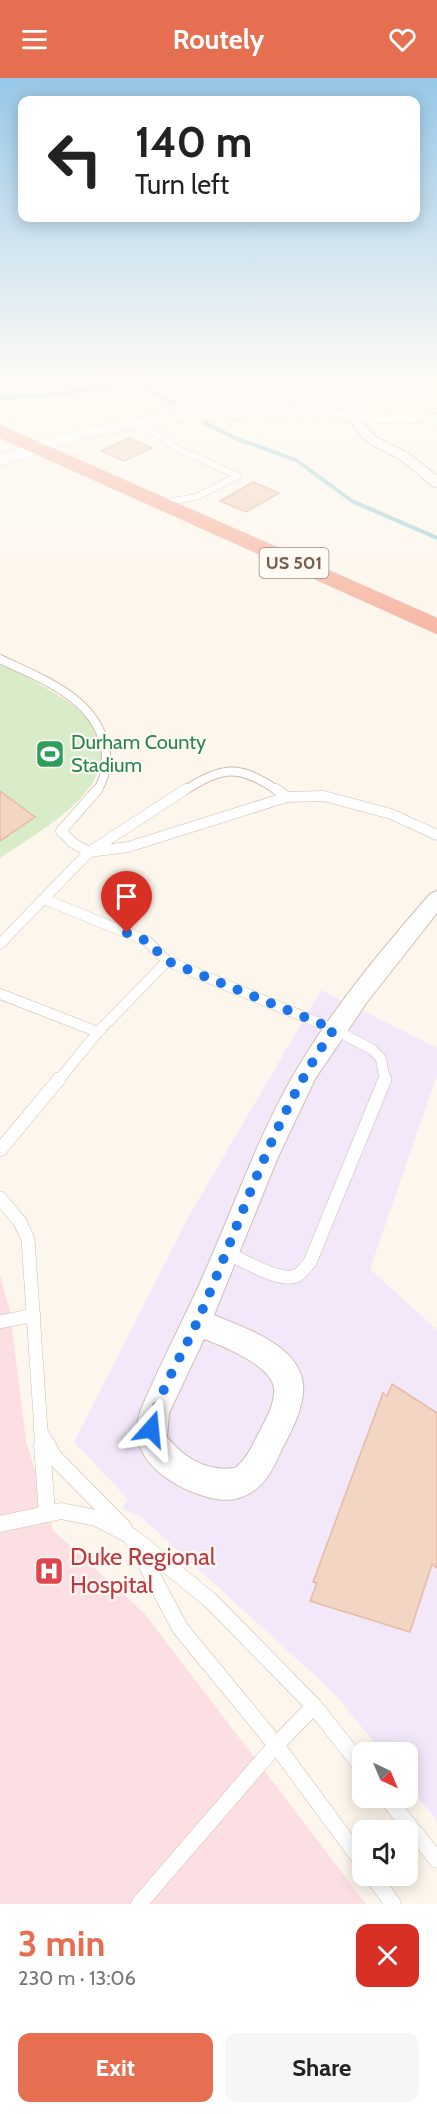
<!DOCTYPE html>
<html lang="en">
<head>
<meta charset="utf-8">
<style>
  body { margin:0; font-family:Cabin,sans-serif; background:#f6f6f6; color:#222; height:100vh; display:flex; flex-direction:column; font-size:22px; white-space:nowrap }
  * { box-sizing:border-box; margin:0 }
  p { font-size:20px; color:#767676 }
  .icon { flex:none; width:33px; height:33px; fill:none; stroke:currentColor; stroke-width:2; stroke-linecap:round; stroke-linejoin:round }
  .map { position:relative; height:1826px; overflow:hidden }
  .sheet { display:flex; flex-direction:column; background:#fff; flex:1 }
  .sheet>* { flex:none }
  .guide { position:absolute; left:18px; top:18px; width:402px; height:126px; border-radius:12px; box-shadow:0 3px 15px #0003; background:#fff; color:#222; overflow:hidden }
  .needle { width:39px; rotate:136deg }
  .buttons { position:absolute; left:352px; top:1664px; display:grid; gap:12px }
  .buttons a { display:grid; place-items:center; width:66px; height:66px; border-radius:12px; background:#fff; box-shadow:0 3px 15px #0003; font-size:30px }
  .pin { position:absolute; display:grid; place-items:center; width:51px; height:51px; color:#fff; margin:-62px -26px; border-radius:50% 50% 50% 0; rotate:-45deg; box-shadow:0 0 6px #0007 }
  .pin .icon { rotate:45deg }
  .me { position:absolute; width:66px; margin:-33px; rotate:18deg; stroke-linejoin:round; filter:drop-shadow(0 0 4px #0008) }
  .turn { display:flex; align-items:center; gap:21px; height:126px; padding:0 18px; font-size:27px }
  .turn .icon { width:78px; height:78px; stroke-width:2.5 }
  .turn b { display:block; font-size:42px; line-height:51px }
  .round { display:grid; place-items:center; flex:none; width:63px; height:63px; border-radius:12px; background:#f6f6f6 }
  .headline { display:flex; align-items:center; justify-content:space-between; height:102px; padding:0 18px }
  h1 { font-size:36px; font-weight:700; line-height:45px; color:#e76f51 }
  .cta { display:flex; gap:12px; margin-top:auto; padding:12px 18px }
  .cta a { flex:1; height:69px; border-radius:12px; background:#e76f51; color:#fff; font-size:24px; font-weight:700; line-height:69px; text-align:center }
  .cta a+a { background:#f6f6f6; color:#222 }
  header { display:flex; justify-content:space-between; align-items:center; height:78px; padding:0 18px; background:#e76f51; color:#fff; font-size:27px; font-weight:700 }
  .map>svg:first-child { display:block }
</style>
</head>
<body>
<header><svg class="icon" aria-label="menu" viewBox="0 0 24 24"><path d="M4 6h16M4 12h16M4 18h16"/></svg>Routely<svg class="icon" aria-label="heart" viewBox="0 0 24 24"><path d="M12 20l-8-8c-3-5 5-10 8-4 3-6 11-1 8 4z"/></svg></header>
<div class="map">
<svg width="437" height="1826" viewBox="0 0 437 1826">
  <rect width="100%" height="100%" fill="#fdf6ec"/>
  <path fill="#f3e8fa" d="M321,912L437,970V997L370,1191L437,1252V1743L408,1707V1674H382L332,1613L140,1438L122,1431L128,1421L74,1364L189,1138Z"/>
  <path fill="#fbdfe3" d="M0,1197L10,1234L26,1363L53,1452L144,1535L366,1826H0Z"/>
  <path fill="#d8ecc9" d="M0,585C21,597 67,619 82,635C144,698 44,750 0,780Z"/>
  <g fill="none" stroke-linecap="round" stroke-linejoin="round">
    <g stroke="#a5d3da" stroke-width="4">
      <path d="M136,303L149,313L174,325"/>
      <path d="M0,320L59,316L155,299"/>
      <path d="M205,345L235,360L296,382L352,423L437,460"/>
    </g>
  </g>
  <g fill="#f3d5c3" stroke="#e6bba3" stroke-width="1.5">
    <path d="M129,360L152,370L124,383L101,373Z"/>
    <path d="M253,404L279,415L246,434L220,423Z"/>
    <path d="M0,713L35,739L0,763Z"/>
    <path d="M392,1306L437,1335V1490L432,1486L410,1554L310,1523L317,1505L313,1504L383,1315L387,1318Z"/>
  </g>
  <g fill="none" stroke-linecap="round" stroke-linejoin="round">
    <g stroke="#d1beb0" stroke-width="7">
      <path id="lane-far4" d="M140,344L174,369L238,398L196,419L161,425"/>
    </g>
    <g stroke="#d1beb0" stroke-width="10">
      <g id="lane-far3">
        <path d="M0,581C41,601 95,619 105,669C108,685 106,699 97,713"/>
        <path d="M184,713C223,688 239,686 278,713"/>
      </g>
    </g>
    <g stroke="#d1beb0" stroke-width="11">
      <g id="lane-far2">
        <path d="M186,711L89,774L128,769L287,719"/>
        <path d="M276,711L287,719"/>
        <path d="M287,719L324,718L391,736L437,757"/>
        <path d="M44,821L147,863L167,883"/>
        <path d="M0,866L89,774L73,765L61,753L98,711"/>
        <path d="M0,916L98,954L167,883L334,951L373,972L381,981L385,1003"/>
        <path d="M58,1003L98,954"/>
      </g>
    </g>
    <g stroke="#d1beb0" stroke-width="14">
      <g id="lane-far1">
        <path d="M0,1072L59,1001"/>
        <path d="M0,1120L20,1144L28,1161L42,1367"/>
        <path d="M227,1175C243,1182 280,1205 296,1198C302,1195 306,1189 310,1184L385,1001"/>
        <path d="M0,1244L34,1237"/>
        <path d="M40,1352L48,1367"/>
      </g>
    </g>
    <g stroke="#d1beb0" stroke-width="17">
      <g id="lane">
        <path d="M42,1366L47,1436"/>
        <path d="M47,1366L53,1378L124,1450"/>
        <path d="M0,1446L61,1433L96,1440L131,1458L180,1550L276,1667L363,1785"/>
        <path d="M135,1461L210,1522L314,1628L363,1690"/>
        <path d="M386,1719L437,1782"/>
        <path d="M372,1797L393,1826"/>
        <path d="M139,1826L276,1667L314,1628"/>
      </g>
    </g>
    <g stroke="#d1beb0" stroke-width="2">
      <g id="street">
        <path d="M356,336L360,337L367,350L377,360L408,375L437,398V409L432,408C421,399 411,389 399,381C375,367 362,367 350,340Z"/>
        <path d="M437,813V835L367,924L315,1001L278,1079L214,1237C247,1251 308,1270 303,1316C301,1335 291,1354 282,1371C272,1393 264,1412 239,1420C223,1425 205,1419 190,1413C158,1399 127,1373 140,1334C160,1285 186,1238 207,1189C237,1121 261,1050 300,986C337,925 383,870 430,816ZM204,1261C223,1268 273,1288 274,1311C275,1325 267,1339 261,1351C253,1365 248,1380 235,1390C207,1394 184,1380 167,1359L169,1335Z"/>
      </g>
    </g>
    <g stroke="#d6c0b0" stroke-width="1">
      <path id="secondary" d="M273,329L437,336V346L273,340L186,343L94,358L0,388V376C89,344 179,328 273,329Z"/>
    </g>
    <g stroke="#dad1cd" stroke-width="1">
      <path id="highway" d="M0,347L437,540V556L0,360Z"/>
    </g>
    <use href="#lane-far4" stroke="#fff" stroke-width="6"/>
    <use href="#lane-far3" stroke="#fff" stroke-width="8"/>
    <use href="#lane-far2" stroke="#fff" stroke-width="10"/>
    <use href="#lane-far1" stroke="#fff" stroke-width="13"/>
    <use href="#lane" stroke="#fff" stroke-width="16"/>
    <use href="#street" fill="#fff" fill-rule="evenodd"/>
    <use href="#secondary" fill="#fff" fill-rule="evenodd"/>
    <use href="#highway" fill="#f7b7a3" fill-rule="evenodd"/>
  </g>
  <linearGradient id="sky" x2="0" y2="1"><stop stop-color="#97c7e8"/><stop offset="0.54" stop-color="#fefbf6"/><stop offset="1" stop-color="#fefbf6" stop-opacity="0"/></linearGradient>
  <rect width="437" height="555" fill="url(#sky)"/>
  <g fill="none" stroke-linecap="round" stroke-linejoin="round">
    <path stroke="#1a73e8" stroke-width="10" stroke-dasharray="0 18" d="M127,855L147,863L167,883L334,951C272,1039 241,1145 198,1242C184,1274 156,1318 151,1351"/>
  </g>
  <defs>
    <g id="stadium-square" transform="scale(1.5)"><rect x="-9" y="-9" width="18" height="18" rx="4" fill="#2e9e5b" stroke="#fffaf3"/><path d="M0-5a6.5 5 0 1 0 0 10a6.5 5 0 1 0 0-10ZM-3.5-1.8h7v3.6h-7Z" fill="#fff"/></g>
    <g id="hospital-square" transform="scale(1.5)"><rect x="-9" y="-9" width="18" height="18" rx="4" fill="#e0444e" stroke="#fffaf3"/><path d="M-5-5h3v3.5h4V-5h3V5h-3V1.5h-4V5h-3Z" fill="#fff"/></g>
  </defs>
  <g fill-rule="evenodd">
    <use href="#stadium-square" x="50" y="676"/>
    <use href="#hospital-square" x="49" y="1493"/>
  </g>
  <g text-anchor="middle" stroke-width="4.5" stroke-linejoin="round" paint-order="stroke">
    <rect fill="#fffaf3" stroke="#a28b7f" stroke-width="1.5" x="259.5" y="470" width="69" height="30" rx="4.5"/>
    <g font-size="18" font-weight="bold" fill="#7a5c4d">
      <text x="294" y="491">US 501</text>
    </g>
    <g font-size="20" fill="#27864d" stroke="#fffaf3" text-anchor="start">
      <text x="71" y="671">Durham County<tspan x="71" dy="23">Stadium</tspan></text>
    </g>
    <g font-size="24" fill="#be3a42" stroke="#fffaf3" text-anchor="start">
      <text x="70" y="1487">Duke Regional<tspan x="70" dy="28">Hospital</tspan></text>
    </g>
  </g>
</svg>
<div class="buttons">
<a><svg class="needle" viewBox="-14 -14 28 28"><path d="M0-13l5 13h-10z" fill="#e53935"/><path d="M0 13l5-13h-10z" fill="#767676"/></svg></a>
<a><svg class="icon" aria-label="sound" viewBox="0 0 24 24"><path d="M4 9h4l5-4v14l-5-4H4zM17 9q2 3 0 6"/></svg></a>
</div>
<div class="pin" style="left:127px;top:855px;background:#d93025"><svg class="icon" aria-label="arrive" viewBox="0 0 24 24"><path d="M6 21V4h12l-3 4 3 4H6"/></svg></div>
<svg class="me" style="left:151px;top:1351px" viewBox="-20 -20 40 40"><path d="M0-17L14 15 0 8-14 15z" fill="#1a73e8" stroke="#fff" stroke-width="4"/></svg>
<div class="guide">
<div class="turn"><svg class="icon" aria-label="left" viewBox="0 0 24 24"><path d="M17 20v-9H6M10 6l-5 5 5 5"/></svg><div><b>140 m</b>Turn left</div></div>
</div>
</div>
<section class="sheet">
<div class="headline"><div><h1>3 min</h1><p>230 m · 13:06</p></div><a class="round" style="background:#d93025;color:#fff"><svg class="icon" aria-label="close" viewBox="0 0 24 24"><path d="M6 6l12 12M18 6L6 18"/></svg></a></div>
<div class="cta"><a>Exit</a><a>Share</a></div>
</section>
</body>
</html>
